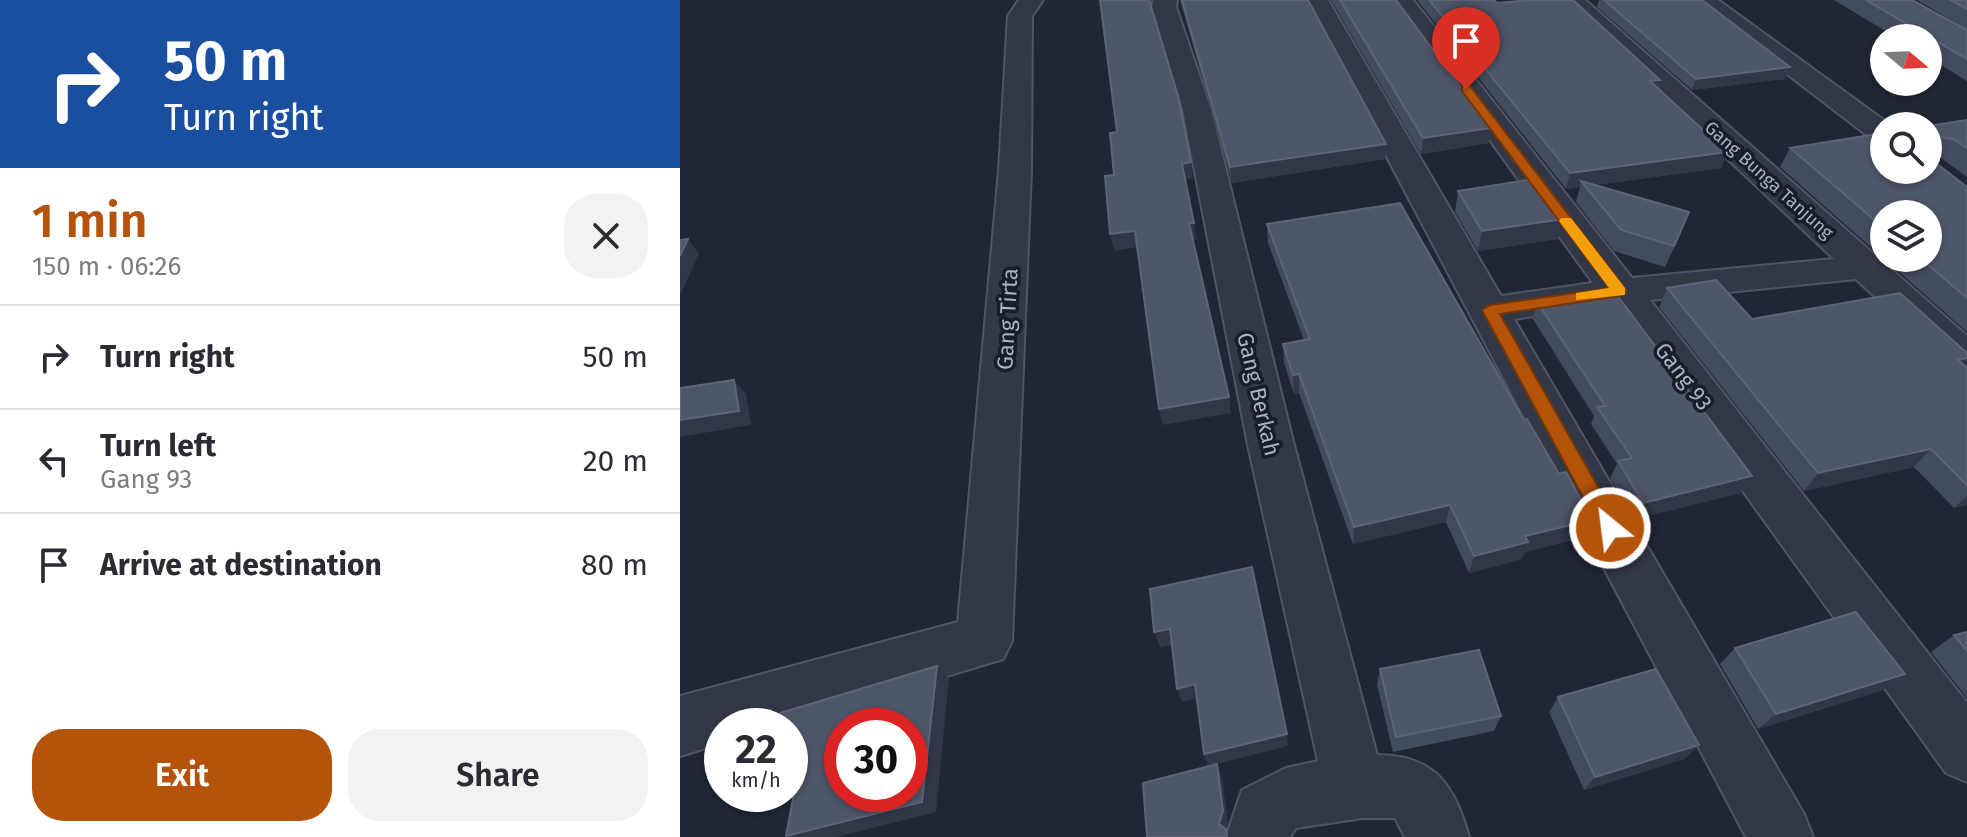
<!DOCTYPE html>
<html lang="en">
<head>
<meta charset="utf-8">
<style>
  body { margin:0; font-family:"Fira Sans",sans-serif; background:#f2f2f3; color:#2b2b33; height:100vh; display:flex; flex-direction:column; font-size:30px; white-space:nowrap }
  * { box-sizing:border-box; margin:0 }
  p { font-size:26px; color:#7c7c81 }
  .icon { flex:none; width:44px; height:44px; fill:none; stroke:currentColor; stroke-width:2; stroke-linecap:round; stroke-linejoin:round }
  .map { position:relative; flex:1; overflow:hidden }
  .details { display:flex; flex-direction:column; background:#fff; width:680px }
  .details>* { flex:none }
  .guide { background:#1a4fa0; color:#fff; overflow:hidden }
  .needle { width:52px; rotate:109deg }
  .controls { position:absolute; left:1190px; top:24px; display:grid; gap:16px }
  .controls a { display:grid; place-items:center; width:72px; height:72px; border-radius:50%; background:#fff; box-shadow:0 2px 6px #0004; font-size:40px }
  .speed { position:absolute; left:24px; top:708px; display:flex; gap:16px; font-size:40px; font-weight:700; text-align:center }
  .speed>* { display:grid; place-content:center; width:104px; height:104px; border-radius:50%; background:#fff; box-shadow:0 2px 6px #0004; line-height:1 }
  .speed small { font-size:20px; font-weight:400 }
  .speed .limit { border:12px solid #d22; background:#fff; color:#111 }
  .pin { position:absolute; display:grid; place-items:center; width:68px; height:68px; color:#fff; margin:-82px -34px; border-radius:50% 50% 50% 0; rotate:-45deg; box-shadow:0 0 8px #0007 }
  .pin .icon { rotate:45deg }
  .me { position:absolute; width:88px; margin:-44px; rotate:331deg; stroke-linejoin:round; filter:drop-shadow(0 0 6px #0008) }
  .turn { display:flex; align-items:center; gap:28px; height:168px; padding:0 32px; font-size:36px }
  .turn .icon { width:104px; height:104px; stroke-width:2.5 }
  .turn b { display:block; font-size:56px; line-height:68px }
  .round { display:grid; place-items:center; flex:none; width:84px; height:84px; border-radius:32px; background:#f2f2f3 }
  .overview { display:flex; align-items:center; justify-content:space-between; height:136px; padding:0 32px }
  h1 { font-size:48px; font-weight:600; line-height:60px; color:#b45309 }
  .primary-button { display:flex; gap:16px; margin-top:auto; padding:16px 32px }
  .primary-button a { flex:1; height:92px; border-radius:32px; background:#b45309; color:#fff; font-size:32px; font-weight:600; line-height:92px; text-align:center }
  .primary-button a+a { background:#f2f2f3; color:#2b2b33 }
  ul { padding:0; list-style:none }
  li { display:flex; align-items:center; gap:24px; height:104px; padding:0 32px; border-top:2px solid #e1e1e2 }
  li div { flex:1 }
  li b { display:block; font-size:30px }
  li em { font-style:normal }
  main { display:flex; flex:1; min-height:0 }
  .map>svg:first-child { display:block }
</style>
</head>
<body>
<main>
<section class="details">
<div class="guide">
<div class="turn"><svg class="icon" aria-label="right" viewBox="0 0 24 24"><path d="M7 20v-9h11M14 6l5 5-5 5"/></svg><div><b>50 m</b>Turn right</div></div>
</div>
<div class="overview"><div><h1>1 min</h1><p>150 m · 06:26</p></div><a class="round"><svg class="icon" aria-label="close" viewBox="0 0 24 24"><path d="M6 6l12 12M18 6L6 18"/></svg></a></div>
<ul>
<li><svg class="icon" aria-label="right" viewBox="0 0 24 24"><path d="M7 20v-9h11M14 6l5 5-5 5"/></svg><div><b>Turn right</b></div><em>50 m</em></li>
<li><svg class="icon" aria-label="left" viewBox="0 0 24 24"><path d="M17 20v-9H6M10 6l-5 5 5 5"/></svg><div><b>Turn left</b><p>Gang 93</p></div><em>20 m</em></li>
<li><svg class="icon" aria-label="arrive" viewBox="0 0 24 24"><path d="M6 21V4h12l-3 4 3 4H6"/></svg><div><b>Arrive at destination</b></div><em>80 m</em></li>
</ul>
<div class="primary-button"><a>Exit</a><a>Share</a></div>
</section>
<div class="map">
<svg width="1287" height="837" viewBox="0 0 1287 837">
  <rect width="100%" height="100%" fill="#1f2635"/>
  <g fill="none" stroke-linecap="round" stroke-linejoin="round">
    <g stroke="#505564" stroke-width="4">
      <g id="minor">
        <path d="M339,0H363L352,16L351,170L332,641L323,659L102,726H42V743L0,756V696L278,622L319,170L328,16Z"/>
        <path d="M473,0H497L496,7L531,110L614,445L697,755C755,755 775,786 789,837H725L715,818H683L616,828L610,837H546L562,790L606,768L638,761L568,445L503,110L472,7Z"/>
        <path d="M624,0H648L821,296L913,283L709,0H733L952,278L1154,259L879,0H905L1287,336V373L1272,369L1176,279L970,300L1287,703V782L1266,773L929,305L834,319L1124,814L1133,837H1066Z"/>
        <path d="M1011,0H1038L1212,126H1204V143L1193,140Z"/>
      </g>
    </g>
    <use href="#minor" fill="#323846" fill-rule="evenodd"/>
  </g>
  <g fill="#434b5e" fill-rule="evenodd">
    <path d="M500,0H628L706,144L705,159L552,183Z"/>
    <path d="M651,0H716L811,128L809,143L741,154Z"/>
    <path d="M737,0H814L817,3L980,80L978,88L1047,152L1041,168L915,185L1001,233L985,267L934,251L896,202L900,187L886,189Z"/>
    <path d="M919,0H1022L1110,67L1105,79L1012,90L917,7Z"/>
    <path d="M1154,0H1232L1287,30V81L1248,57V38H1217Z"/>
    <path d="M1237,0H1287V29Z"/>
    <path d="M1287,120V177L1261,158L1252,156L1250,159L1287,187V332L1100,167L1110,148L1248,170V126ZM1204,214L1248,258H1204Z"/>
    <path d="M778,191L878,239L798,251L775,212Z"/>
    <path d="M587,224L844,420L879,474L912,520L904,537L845,552L842,559L789,573L766,522L673,544L619,393L614,394L604,363L603,344L624,340L588,243Z"/>
    <path d="M987,288L1072,319L1287,353V505L1274,508L1234,467L1124,491L979,307Z"/>
    <path d="M857,302L1072,476L1060,493L955,519L930,478L937,464L911,424L914,416L853,319Z"/>
    <path d="M1287,632V698L1251,652L1274,635Z"/>
    <path d="M1055,648L1225,674L1203,690L1078,729L1040,664Z"/>
    <path d="M700,669L821,716L814,731L713,752L697,685Z"/>
    <path d="M878,697L1019,745L1004,759L904,790L869,712Z"/>
  </g>
  <g fill="#303749">
    <path d="M1110,67L1105,79L1012,90L1016,79Z"/>
    <path d="M980,80L975,95L970,81Z"/>
    <path d="M811,128L809,143L741,154L743,138Z"/>
    <path d="M706,144L705,159L552,183L550,167Z"/>
    <path d="M1047,152L1041,168L906,186L901,181L900,187L886,189L890,173Z"/>
    <path d="M511,162L513,178L504,180L502,164Z"/>
    <path d="M884,219L878,239L798,251L802,231Z"/>
    <path d="M509,223H514L516,239L512,240Z"/>
    <path d="M455,231L458,247L434,251L430,234Z"/>
    <path d="M8,239L19,254L0,295V256Z"/>
    <path d="M1287,358V368L1278,360Z"/>
    <path d="M619,374V393L614,394L613,375Z"/>
    <path d="M54,380L66,394L71,425L0,437V420Z"/>
    <path d="M549,397L551,413L483,425L479,409Z"/>
    <path d="M1251,449L1234,467L1124,491L1138,473Z"/>
    <path d="M1072,476L1060,493L955,519L963,503Z"/>
    <path d="M1287,496V505L1274,508Z"/>
    <path d="M770,505L766,522L673,544L674,527Z"/>
    <path d="M912,520L904,537L845,552L842,559L789,573L794,556L845,536Z"/>
    <path d="M490,629L495,644L480,647L474,632Z"/>
    <path d="M257,666L269,679L256,812L156,837H109L106,836Z"/>
    <path d="M1225,674L1203,690L1078,729L1096,714Z"/>
    <path d="M515,684L520,698L502,702L497,689Z"/>
    <path d="M607,734L608,746L528,766L524,754Z"/>
    <path d="M1019,745L1004,759L904,790L915,777Z"/>
    <path d="M123,746L140,757L110,764V749Z"/>
    <path d="M537,764L542,778L548,823L543,836L539,824Z"/>
  </g>
  <g fill="#4e5669" stroke="#5d6477" stroke-width="2" fill-rule="evenodd">
    <path d="M420,0H469L498,96L511,162L502,164L514,223H509L549,397L479,409L455,231L430,234L425,176L434,175L430,133L437,132Z"/>
    <path d="M502,0H628L706,144L550,167Z"/>
    <path d="M660,0H716L811,128L743,138Z"/>
    <path d="M749,0H814L817,3L850,0H893L980,80L970,81L1047,152L890,173Z"/>
    <path d="M924,0H1022L1110,67L1016,79Z"/>
    <path d="M1186,0H1232L1287,30V59Z"/>
    <path d="M1271,0H1287V9Z"/>
    <path d="M1287,120V148L1273,139L1258,137L1257,148H1248L1247,126Z"/>
    <path d="M1204,133V170H1248V157L1287,187V298L1240,258H1248V214H1204V228L1110,148Z"/>
    <path d="M854,179L884,219L802,231L778,191Z"/>
    <path d="M901,181L1009,212L994,246L941,230Z"/>
    <path d="M720,203L844,420L847,419L879,474L886,472L912,520L845,536L848,542L794,556L770,505L674,527L619,374L613,375L603,344L630,339L587,224Z"/>
    <path d="M8,239L0,256V240Z"/>
    <path d="M1036,280L1072,319L1220,293L1287,353V358L1278,360L1287,368V485L1251,449L1138,473L987,288Z"/>
    <path d="M934,291L1072,476L963,503L938,461L952,458L917,407L925,406L857,302Z"/>
    <path d="M54,380L59,411L0,420V388Z"/>
    <path d="M572,567L607,734L524,754L515,684L497,689L490,629L474,632L470,589Z"/>
    <path d="M1176,612L1225,674L1096,714L1055,648Z"/>
    <path d="M1287,632V651L1274,635Z"/>
    <path d="M799,650L821,716L716,737L700,669Z"/>
    <path d="M257,666L242,802L106,836L123,746L110,749V726H97L100,713ZM162,726H230V794H162Z"/>
    <path d="M976,669L1019,745L915,777L878,697Z"/>
    <path d="M537,764L543,811L539,824L546,829L547,837H467L463,783Z"/>
  </g>
  <path fill="#b45309" stroke="#753606" stroke-width="2" d="M782,86H790L947,291L940,296L820,314L938,522L941,528L930,537L923,534L802,310L810,305L929,288L782,91Z"/>
  <path fill="#f59e0b" d="M881,218H891L945,288V295L896,300V293L929,288L879,221Z"/>
  <g text-anchor="middle" stroke-width="7" stroke-linejoin="round" paint-order="stroke">
    <g font-size="18" fill="#acb2c3" stroke="#181d2a">
      <text transform="translate(1089 180) rotate(42)" y="6">Gang Bunga Tanjung</text>
    </g>
    <g font-size="22" fill="#acb2c3" stroke="#181d2a">
      <text transform="translate(327 319) rotate(-87)" y="8">Gang Tirta</text>
      <text transform="translate(1004 376) rotate(53)" y="8">Gang 93</text>
      <text transform="translate(579 394) rotate(77)" y="8">Gang Berkah</text>
    </g>
  </g>
</svg>
<div class="controls">
<a><svg class="needle" viewBox="-14 -14 28 28"><path d="M0-13l5 13h-10z" fill="#e53935"/><path d="M0 13l5-13h-10z" fill="#7c7c81"/></svg></a>
<a><svg class="icon" aria-label="search" viewBox="0 0 24 24"><circle cx="10" cy="10" r="6"/><path d="M15 15l6 6"/></svg></a>
<a><svg class="icon" aria-label="layers" viewBox="0 0 24 24"><path d="M12 4l9 5-9 5-9-5zM3 14l9 5 9-5"/></svg></a>
</div>
<div class="speed"><div>22<small>km/h</small></div><div class="limit">30</div></div>
<div class="pin" style="left:786px;top:89px;background:#d93025"><svg class="icon" aria-label="arrive" viewBox="0 0 24 24"><path d="M6 21V4h12l-3 4 3 4H6"/></svg></div>
<svg class="me" style="left:930px;top:528px" viewBox="-20 -20 40 40"><circle r="17" fill="#b45309" stroke="#fff" stroke-width="3"/><path d="M0-11L8 9 0 5-8 9z" fill="#fff"/></svg>
</div>
</main>
</body>
</html>
